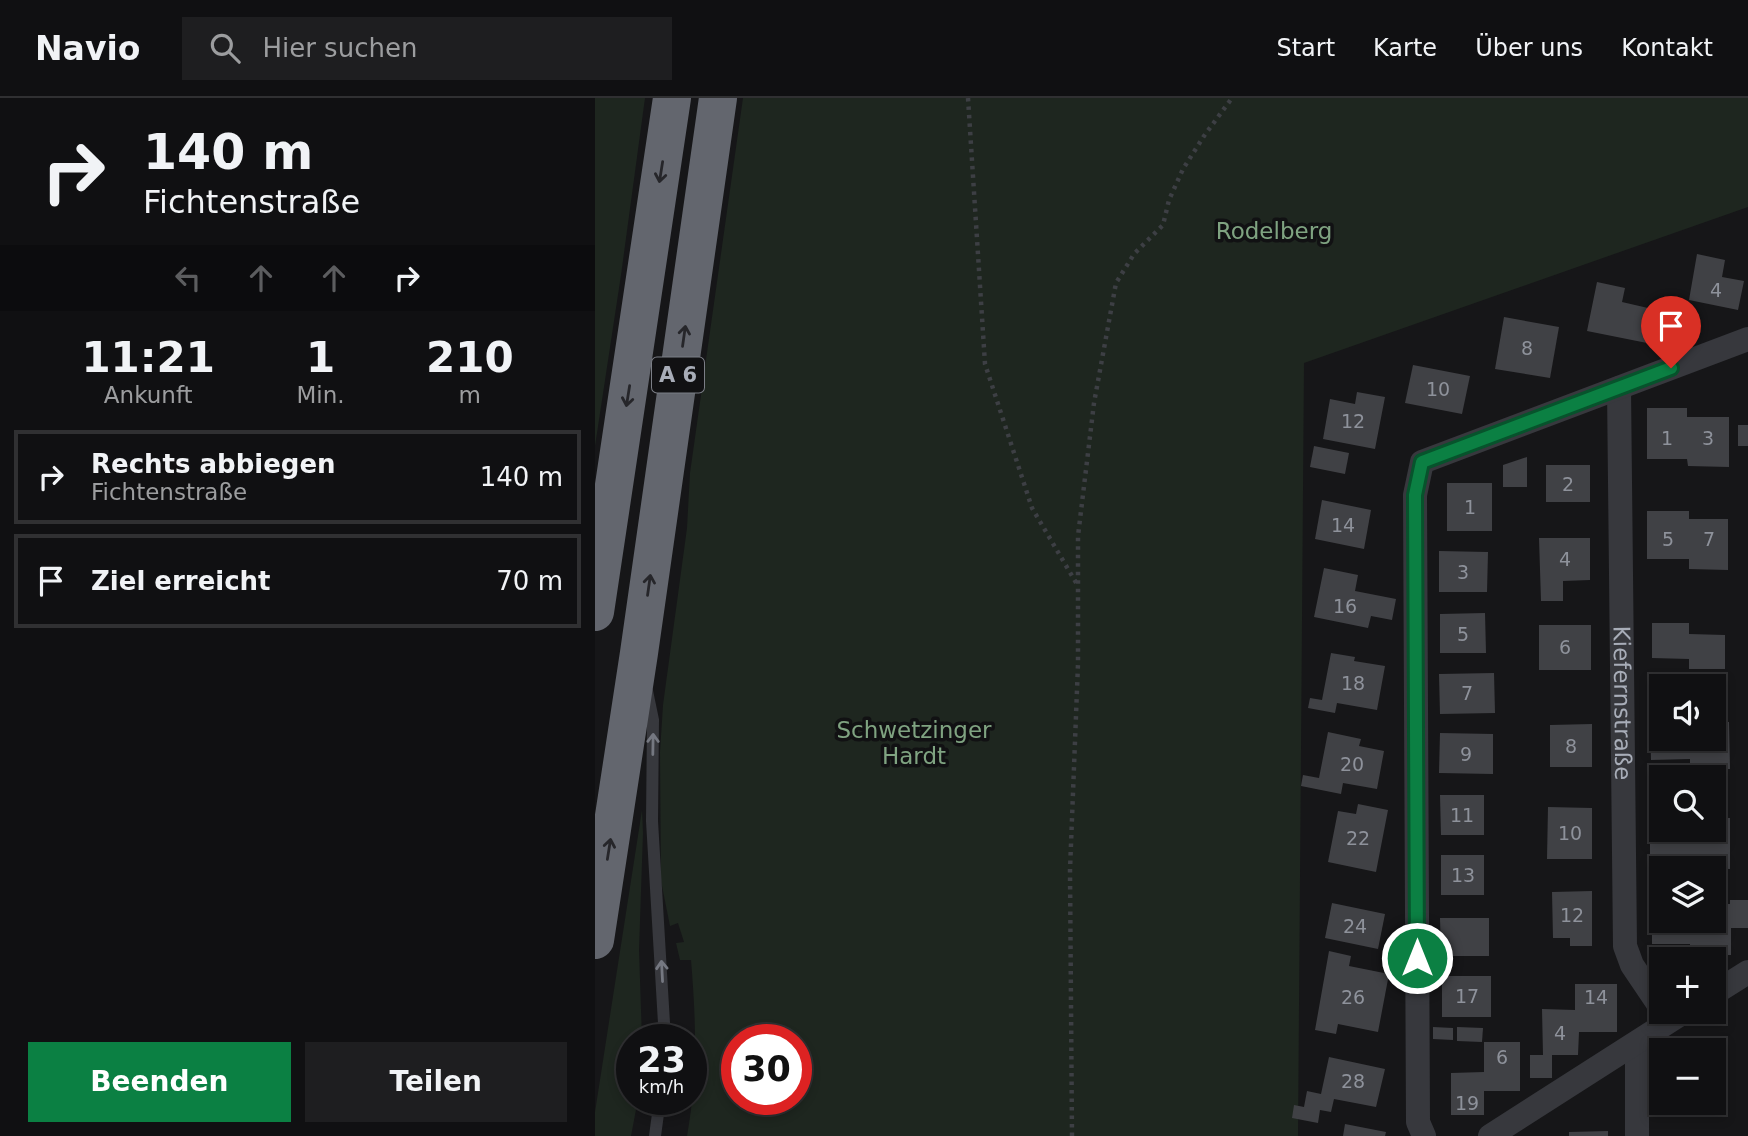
<!DOCTYPE html>
<html lang="de">
<head>
<meta charset="utf-8">
<style>
  body { margin:0; font-family:"DejaVu Sans",sans-serif; background:#1e1e20; color:#f1f3f6; height:100vh; display:flex; flex-direction:column; font-size:26px; white-space:nowrap }
  * { box-sizing:border-box; margin:0 }
  p { font-size:23px; color:#9c9d9f }
  .icon { flex:none; width:38px; height:38px; fill:none; stroke:currentColor; stroke-width:2; stroke-linecap:round; stroke-linejoin:round }
  .map { position:relative; flex:1; overflow:hidden }
  .panel { display:flex; flex-direction:column; background:#101012; width:595px }
  .panel>* { flex:none }
  .banner { background:#101012; color:#f1f3f6; overflow:hidden }
  .fabs { position:absolute; left:1054px; top:576px; display:grid; gap:14px }
  .fabs a { display:grid; place-items:center; width:77px; height:77px; border-radius:0px; background:#101012; box-shadow:0 4px 10px #0003,0 0 0 2px #303032; font-size:35px }
  .speed { position:absolute; left:21px; top:926px; display:flex; gap:14px; font-size:35px; font-weight:700; text-align:center }
  .speed>* { display:grid; place-content:center; width:91px; height:91px; border-radius:50%; background:#101012; box-shadow:0 4px 10px #0003,0 0 0 2px #303032; line-height:1 }
  .speed small { font-size:18px; font-weight:400 }
  .speed .limit { border:10px solid #d22; background:#fff; color:#111 }
  .pin { position:absolute; display:grid; place-items:center; width:60px; height:60px; color:#fff; margin:-72px -30px; border-radius:50% 50% 50% 0; rotate:-45deg; box-shadow:0 0 7px #0007 }
  .pin .icon { rotate:45deg }
  .me { position:absolute; width:77px; margin:-38px; rotate:0deg; stroke-linejoin:round; filter:drop-shadow(0 0 5px #0008) }
  .turn { display:flex; align-items:center; gap:24px; height:147px; padding:0 28px; font-size:32px }
  .turn .icon { width:91px; height:91px; stroke-width:2.5 }
  .turn b { display:block; font-size:49px; line-height:60px }
  .lanes { display:flex; align-items:center; height:66px; padding:0 28px; background:#0003; justify-content:center; gap:35px; direction:ltr }
  .lanes .off { opacity:.35 }
  .eta { display:flex; justify-content:space-evenly; align-items:center; height:119px; text-align:center }
  .eta b { font-size:42px; font-weight:800; line-height:49px }
  .button { display:flex; gap:14px; margin-top:auto; padding:14px 28px }
  .button a { flex:1; height:80px; border-radius:0px; background:#0b8043; color:#fff; font-size:28px; font-weight:800; line-height:80px; text-align:center }
  .button a+a { background:#1e1e20; color:#f1f3f6 }
  ul { padding:0; list-style:none }
  li { display:flex; align-items:center; gap:21px; height:94px; margin:0 14px 10px; padding:0 14px; border:4px solid #303032; border-radius:0px }
  li div { flex:1 }
  li b { display:block; font-size:26px }
  li em { font-style:normal }
  header { display:flex; align-items:center; gap:42px; box-sizing:border-box; height:98px; padding:0 35px; background:#101012; border-bottom:2px solid #303032 }
  header strong { font-size:33px }
  nav { display:flex; gap:38px; margin-inline-start:auto; font-size:24px }
  .search { width:490px; height:63px; background:#1e1e20; display:flex; align-items:center; gap:18px; box-sizing:border-box; padding:0 24px; border-radius:0px; color:#9c9d9f; font-size:26px }
  main { display:flex; flex:1; min-height:0 }
  .map>svg:first-child { display:block }
</style>
</head>
<body>
<header>
<strong>Navio</strong>
<div class="search"><svg class="icon" aria-label="search" viewBox="0 0 24 24"><circle cx="10" cy="10" r="6"/><path d="M15 15l6 6"/></svg>Hier suchen</div>
<nav><a>Start</a><a>Karte</a><a>Über uns</a><a>Kontakt</a></nav>
</header>
<main>
<section class="panel">
<div class="banner">
<div class="turn"><svg class="icon" aria-label="right" viewBox="0 0 24 24"><path d="M7 20v-9h11M14 6l5 5-5 5"/></svg><div><b>140 m</b>Fichtenstraße</div></div>
<div class="lanes"><svg class="icon off" aria-label="left" viewBox="0 0 24 24"><path d="M17 20v-9H6M10 6l-5 5 5 5"/></svg><svg class="icon off" aria-label="ahead" viewBox="0 0 24 24"><path d="M12 20V5M6 11l6-6 6 6"/></svg><svg class="icon off" aria-label="ahead" viewBox="0 0 24 24"><path d="M12 20V5M6 11l6-6 6 6"/></svg><svg class="icon" aria-label="right" viewBox="0 0 24 24"><path d="M7 20v-9h11M14 6l5 5-5 5"/></svg></div>
</div>
<div class="eta">
<div><b>11:21</b><p>Ankunft</p></div>
<div><b>1</b><p>Min.</p></div>
<div><b>210</b><p>m</p></div>
</div>
<ul>
<li><svg class="icon" aria-label="right" viewBox="0 0 24 24"><path d="M7 20v-9h11M14 6l5 5-5 5"/></svg><div><b>Rechts abbiegen</b><p>Fichtenstraße</p></div><em>140 m</em></li>
<li><svg class="icon" aria-label="arrive" viewBox="0 0 24 24"><path d="M6 21V4h12l-3 4 3 4H6"/></svg><div><b>Ziel erreicht</b></div><em>70 m</em></li>
</ul>
<div class="button"><a>Beenden</a><a>Teilen</a></div>
</section>
<div class="map">
<svg width="1153" height="1038" viewBox="0 0 1153 1038">
  <rect width="100%" height="100%" fill="#161618"/>
  <g fill="#1e261f" fill-rule="evenodd">
    <path d="M0,0H50L26,177L0,348Z"/>
    <path d="M148,0H1153V109L709,265L703,1038H92C103,977 101,923 96,862H85L81,845L89,844L83,825L75,828L66,783L65,654L68,607L92,430L95,375ZM142,942H201V1001H142Z"/>
    <path d="M47,712L48,735L44,852L47,941L37,942V1001H43L36,1038H0V1014Z"/>
  </g>
  <g fill="#404145">
    <path d="M1102,156L1130,162L1127,179L1149,183L1143,212L1094,202Z"/>
    <path d="M1002,184L1030,190L1027,204L1053,210L1052,215L1058,216L1052,245L992,233Z"/>
    <path d="M909,219L964,229L955,280L900,271Z"/>
    <path d="M818,267L875,278L867,316L810,305Z"/>
    <path d="M762,294L790,299L780,351L728,341L735,301L760,306Z"/>
    <path d="M1052,310H1092V319H1134V369L1093,368L1092,361H1052Z"/>
    <rect x="1143" y="327" width="10" height="21"/>
    <path d="M719,348L754,355L750,376L715,369Z"/>
    <path d="M932,359V389H908V367Z"/>
    <rect x="951" y="367" width="44" height="37"/>
    <rect x="852" y="385" width="45" height="48"/>
    <path d="M727,402L776,412L769,451L720,441Z"/>
    <path d="M1052,413H1094V421H1133V472L1094,471V461H1052Z"/>
    <path d="M944,440H995V482L968,483V503H946Z"/>
    <path d="M844,453L893,454L892,494H844Z"/>
    <path d="M729,470L763,477L760,493L801,501L797,522L776,518L773,530L719,519Z"/>
    <path d="M890,515L891,555H845V516Z"/>
    <path d="M1057,525H1094V536L1130,537V571H1094V561L1057,560Z"/>
    <rect x="944" y="527" width="52" height="45"/>
    <path d="M736,555L760,559L759,563L790,568L782,612L742,605L740,615L713,610L715,600L727,602Z"/>
    <path d="M899,575L900,615L845,616L844,576Z"/>
    <path d="M1066,621V640H1118V624H1134L1135,671H1095V661L1056,662L1055,622Z"/>
    <path d="M997,626V669H955V627Z"/>
    <path d="M733,634L766,641L764,648L789,653L782,691L748,685L746,696L706,688L708,677L724,680Z"/>
    <path d="M845,635L898,636V676L844,675Z"/>
    <path d="M845,697H889V737H846Z"/>
    <path d="M763,706L793,712L781,774L733,764L743,713L761,716Z"/>
    <path d="M953,709L997,710V761H952Z"/>
    <path d="M1055,711H1066V732H1118V720H1135V771L1095,770V761H1055Z"/>
    <rect x="846" y="757" width="43" height="40"/>
    <path d="M1053,781H1066V791L1053,792Z"/>
    <path d="M997,793V848H975V840H958L957,794Z"/>
    <path d="M1057,796H1066V822H1118V806H1135V802H1153V830H1136V857H1095V846H1057Z"/>
    <path d="M737,805L790,816L783,851L730,840Z"/>
    <path d="M845,820H894V858H846Z"/>
    <path d="M734,853L756,858L754,868L794,876L783,934L743,926L741,936L720,932Z"/>
    <rect x="847" y="878" width="49" height="41"/>
    <path d="M980,886H1022V934H984L983,957H957V980H935V957H948L947,911L980,912Z"/>
    <path d="M838,929L858,930V942L838,941Z"/>
    <path d="M862,929L888,930L887,944L862,943Z"/>
    <path d="M889,944H925V993H889V1017H856V975L889,974Z"/>
    <path d="M734,959L790,971L781,1009L739,1001L736,1014L725,1012L723,1025L697,1020L699,1007L709,1009L712,993L726,996Z"/>
    <path d="M1065,1004H1111V1008H1122V1017L1097,1018V1008H1065Z"/>
    <path d="M750,1026L791,1034L790,1038H748Z"/>
    <path d="M1013,1033V1038H974V1034Z"/>
  </g>
  <g fill="none" stroke-linecap="round" stroke-linejoin="round">
    <g stroke="#3d3f44" stroke-width="4.5" stroke-dasharray="3.5 5" stroke-linecap="butt">
      <path d="M373,0L390,266L437,410L483,488"/>
      <path d="M477,1038L475,772L483,566V438L499,305L521,185L539,156L568,127L574,102L588,71L609,38L637,0"/>
    </g>
    <g stroke="#37383d" stroke-width="12">
      <path d="M52,593L58,622L57,723L70,942"/>
      <path d="M60,1038L65,1001"/>
    </g>
    <g stroke="#37383d" stroke-width="24">
      <path id="s1" d="M1024,290L1030,848L1037,867L1066,910"/>
      <path d="M1118,896L1153,874"/>
      <path d="M1042,945V1038"/>
      <path d="M829,1038L823,1024L820,397L827,364L1153,241"/>
      <path d="M895,1038L1089,914"/>
    </g>
    <g stroke="#63666e" stroke-width="38">
      <path d="M0,514L77,0"/>
      <path d="M0,842L44,555L123,0"/>
    </g>
  </g>
  <defs><path id="oneway-shaft" d="M-6 0H5M1.5-3L5.5 0L1.5 3" fill="none" stroke-width="1.6" stroke-linecap="round" stroke-linejoin="round" transform="scale(1.75)"/></defs>
  <g stroke="#26262a">
    <use href="#oneway-shaft" transform="translate(66 74) rotate(99)"/>
    <use href="#oneway-shaft" transform="translate(89 238) rotate(-82)"/>
    <use href="#oneway-shaft" transform="translate(33 298) rotate(99)"/>
    <use href="#oneway-shaft" transform="translate(54 487) rotate(-82)"/>
    <use href="#oneway-shaft" transform="translate(14 751) rotate(-81)"/>
  </g>
  <g stroke="#757881">
    <use href="#oneway-shaft" transform="translate(58 646) rotate(-89)"/>
    <use href="#oneway-shaft" transform="translate(67 873) rotate(-93)"/>
  </g>
  <g fill="none" stroke-linecap="round" stroke-linejoin="round">
    <g stroke="#07532c" stroke-width="18">
      <path id="route" d="M822,860L820,397L827,364L1076,270"/>
    </g>
    <use href="#route" stroke="#0b8043" stroke-width="12"/>
  </g>
  <g text-anchor="middle" stroke-width="7" stroke-linejoin="round" paint-order="stroke">
    <g font-size="19" fill="#8e929b">
      <text x="1121" y="199">4</text>
      <text x="932" y="257">8</text>
      <text x="843" y="298">10</text>
      <text x="758" y="330">12</text>
      <text x="1072" y="347">1</text>
      <text x="1113" y="347">3</text>
      <text x="973" y="393">2</text>
      <text x="875" y="416">1</text>
      <text x="748" y="434">14</text>
      <text x="1073" y="448">5</text>
      <text x="1114" y="448">7</text>
      <text x="970" y="468">4</text>
      <text x="868" y="481">3</text>
      <text x="750" y="515">16</text>
      <text x="868" y="543">5</text>
      <text x="970" y="556">6</text>
      <text x="758" y="592">18</text>
      <text x="872" y="602">7</text>
      <text x="976" y="655">8</text>
      <text x="871" y="663">9</text>
      <text x="757" y="673">20</text>
      <text x="867" y="724">11</text>
      <text x="975" y="742">10</text>
      <text x="763" y="747">22</text>
      <text x="868" y="784">13</text>
      <text x="977" y="824">12</text>
      <text x="760" y="835">24</text>
      <text x="872" y="905">17</text>
      <text x="758" y="906">26</text>
      <text x="1001" y="906">14</text>
      <text x="965" y="942">4</text>
      <text x="907" y="966">6</text>
      <text x="758" y="990">28</text>
      <text x="872" y="1012">19</text>
    </g>
    <rect fill="#111113" stroke="#7b7e86" stroke-width="2" x="57" y="259.5" width="52" height="35" rx="5"/>
    <g font-size="21" font-weight="bold" fill="#a8adb8">
      <text x="83" y="284">A 6</text>
    </g>
    <g font-size="23" fill="#7fa381" stroke="#111113">
      <text x="679" y="141">Rodelberg</text>
      <text x="319" y="640">Schwetzinger<tspan x="319" dy="26">Hardt</tspan></text>
    </g>
    <g font-size="23" fill="#a8adb8" stroke="#111113">
      <text dy="8" stroke="none"><textPath href="#s1" startOffset="315">Kiefernstraße</textPath></text>
    </g>
  </g>
</svg>
<div class="fabs">
<a><svg class="icon" aria-label="sound" viewBox="0 0 24 24"><path d="M4 9h4l5-4v14l-5-4H4zM17 9q2 3 0 6"/></svg></a>
<a><svg class="icon" aria-label="search" viewBox="0 0 24 24"><circle cx="10" cy="10" r="6"/><path d="M15 15l6 6"/></svg></a>
<a><svg class="icon" aria-label="layers" viewBox="0 0 24 24"><path d="M12 4l9 5-9 5-9-5zM3 14l9 5 9-5"/></svg></a>
<a>+</a>
<a>−</a>
</div>
<div class="speed"><div>23<small>km/h</small></div><div class="limit">30</div></div>
<div class="pin" style="left:1076px;top:270px;background:#d93025"><svg class="icon" aria-label="arrive" viewBox="0 0 24 24"><path d="M6 21V4h12l-3 4 3 4H6"/></svg></div>
<svg class="me" style="left:822px;top:860px" viewBox="-20 -20 40 40"><circle r="17" fill="#0b8043" stroke="#fff" stroke-width="3"/><path d="M0-11L8 9 0 5-8 9z" fill="#fff"/></svg>
</div>
</main>
</body>
</html>
